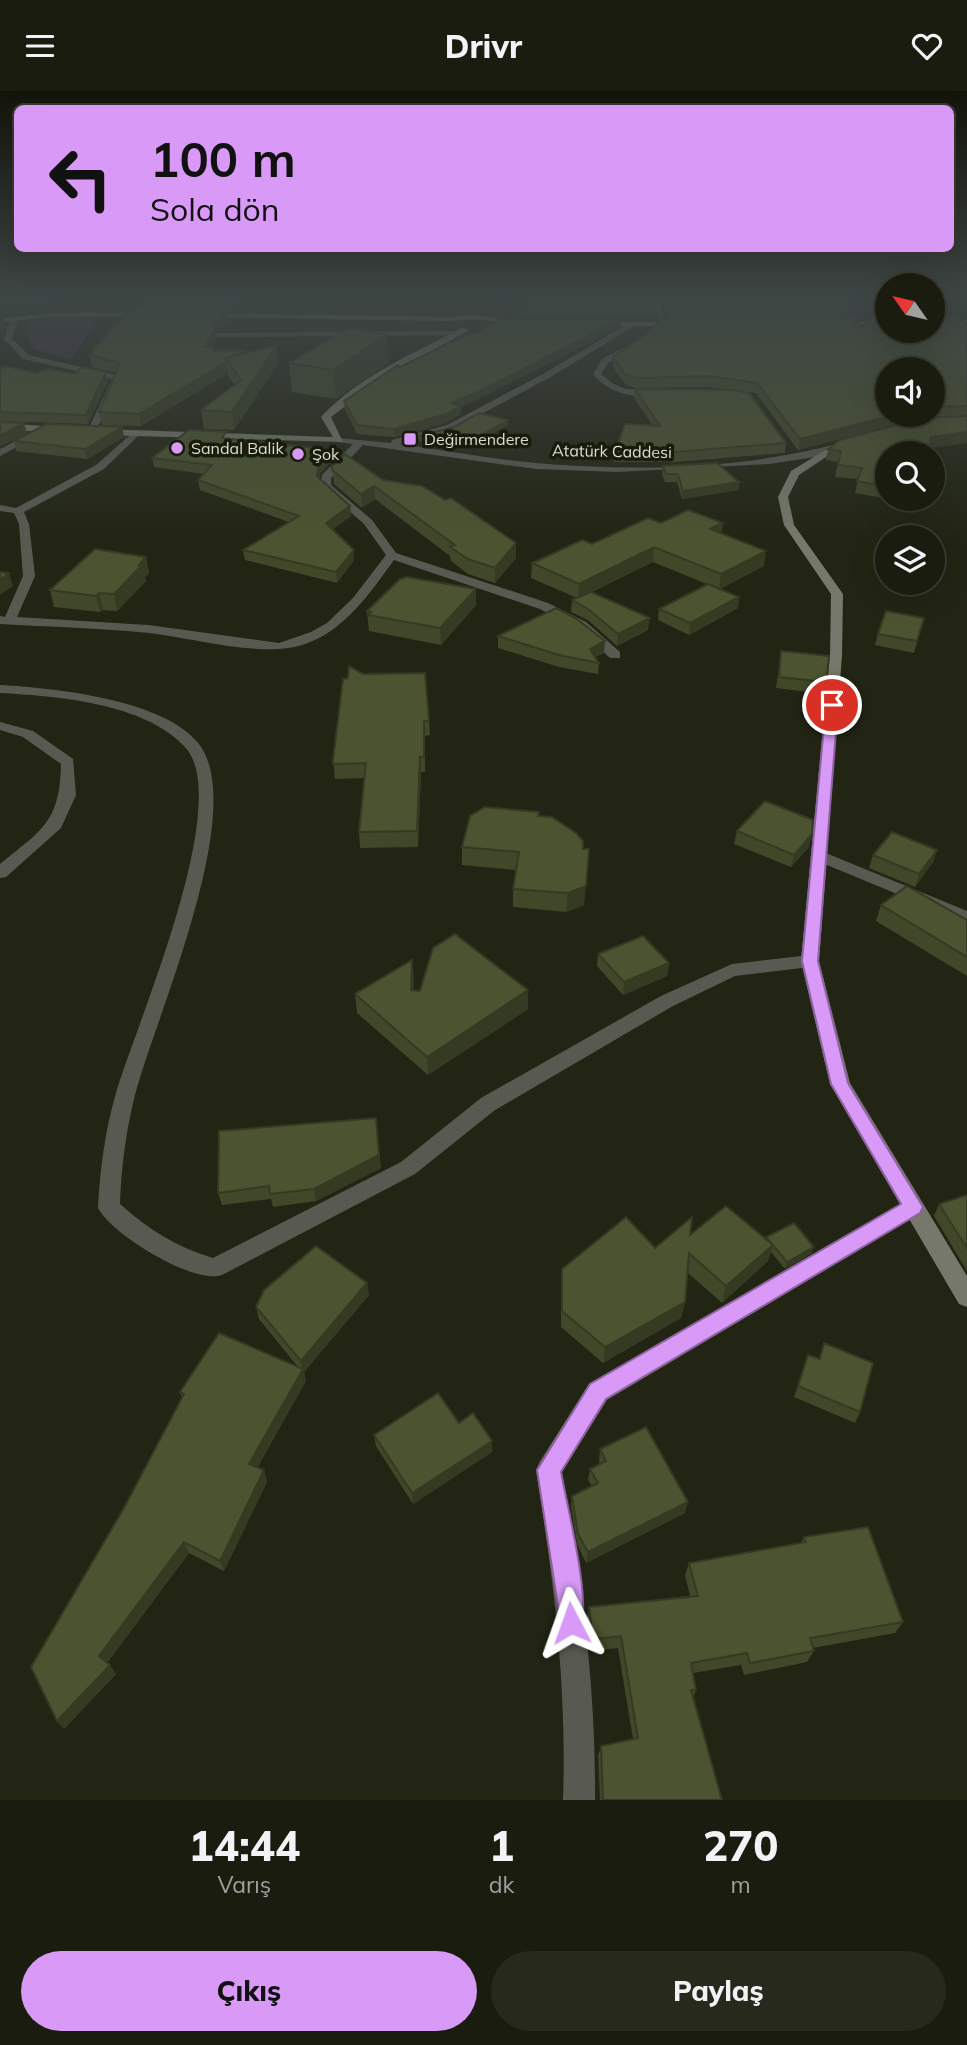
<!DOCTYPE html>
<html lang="tr">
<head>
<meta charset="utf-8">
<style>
  body { margin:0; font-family:Mulish,sans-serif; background:#27291d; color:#f1f3f6; height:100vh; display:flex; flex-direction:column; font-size:26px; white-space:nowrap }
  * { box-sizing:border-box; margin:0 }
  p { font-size:23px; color:#9fa19e }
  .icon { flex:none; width:38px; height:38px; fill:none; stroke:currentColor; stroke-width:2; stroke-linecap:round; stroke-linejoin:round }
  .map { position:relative; height:1709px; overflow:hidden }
  .drawer { display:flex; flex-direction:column; background:#1a1c0f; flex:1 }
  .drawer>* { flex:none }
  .hud { position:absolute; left:14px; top:14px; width:940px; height:147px; border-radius:10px; box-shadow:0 7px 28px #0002,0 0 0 2px #383a2f; background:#d99af7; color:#111; overflow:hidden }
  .needle { width:46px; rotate:304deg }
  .fabs { position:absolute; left:875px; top:182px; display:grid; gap:14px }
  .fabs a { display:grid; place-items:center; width:70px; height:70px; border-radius:50%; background:#1a1c0f; box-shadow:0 7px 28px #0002,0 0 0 2px #383a2f; font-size:35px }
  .pin { position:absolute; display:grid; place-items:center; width:60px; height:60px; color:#fff; margin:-30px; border:4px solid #fff; border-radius:50%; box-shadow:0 2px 7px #0007 }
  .me { position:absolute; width:77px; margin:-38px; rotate:356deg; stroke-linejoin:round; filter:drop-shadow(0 0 5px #0008) }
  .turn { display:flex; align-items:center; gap:24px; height:147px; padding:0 21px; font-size:32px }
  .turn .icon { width:91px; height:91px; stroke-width:2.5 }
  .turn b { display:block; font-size:49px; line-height:60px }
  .eta { display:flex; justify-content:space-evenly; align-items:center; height:119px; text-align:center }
  .eta b { font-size:42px; font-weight:800; line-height:49px }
  .action { display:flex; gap:14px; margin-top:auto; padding:14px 21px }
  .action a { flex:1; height:80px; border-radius:42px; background:#d99af7; color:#111; font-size:28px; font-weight:800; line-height:80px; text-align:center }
  .action a+a { background:#27291d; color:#f1f3f6 }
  header { display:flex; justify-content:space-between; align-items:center; height:91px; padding:0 21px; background:#1a1c0f; font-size:32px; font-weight:800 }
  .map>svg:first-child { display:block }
</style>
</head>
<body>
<header><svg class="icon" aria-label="menu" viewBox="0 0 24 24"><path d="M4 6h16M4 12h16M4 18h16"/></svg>Drivr<svg class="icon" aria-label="heart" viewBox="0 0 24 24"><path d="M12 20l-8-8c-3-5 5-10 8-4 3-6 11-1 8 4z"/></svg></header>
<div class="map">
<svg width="967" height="1709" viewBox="0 0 967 1709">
  <rect width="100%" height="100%" fill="#222514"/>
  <g fill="#3e2c47">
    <path d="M887,208V227L858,228L841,209Z"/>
    <path d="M99,227L71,269L31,257L26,236C46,222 76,227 99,227Z"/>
  </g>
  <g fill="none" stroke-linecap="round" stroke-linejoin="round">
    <path fill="#585a51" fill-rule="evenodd" d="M458,240L461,244L218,246L214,244L218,242Z"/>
    <g fill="#585a51" fill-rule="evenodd">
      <path d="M650,208H657L669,235H663Z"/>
      <path d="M11,227L18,229L12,248L29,264L120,285L95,343L87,341L112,288L23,268L4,248Z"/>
      <path d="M629,232L636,234L549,287L453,338L399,353C444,359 490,368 536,372C637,381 746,378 844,351L849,354L815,366L769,373L617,381L536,378L363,354L331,387V394L372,429L396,462L548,512L586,531L620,561V567H610L578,537L540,518L394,469C370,502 344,541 302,554C263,567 192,547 149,542C100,537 50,536 0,533V525L5,526L23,485L19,433L14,422L0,420V414L16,417L96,374L136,339L141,342L139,344L104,378L24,421L29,433L35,485L17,526L148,534L279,552L311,541L327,532L353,507L386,464L364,433L321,395L322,384L353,353L337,351V347L391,352L392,349L447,334L543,283Z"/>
      <path d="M631,253L638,255L608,272L601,283L612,292L625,298L658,299L661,304C636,308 609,303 593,283L602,268Z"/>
      <path d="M31,342L39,344L0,365V358Z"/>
      <path d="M0,594C53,597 164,608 199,653C249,719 155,927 135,1004C126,1040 121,1076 120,1113C148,1138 176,1156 213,1167L401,1071L481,1007L661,905L732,873L810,864L819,870L810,876L735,885L673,915L495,1019L415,1083L222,1184C194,1194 111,1143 98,1117C100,1078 105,1040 116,1002C135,936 235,710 185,656C145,612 56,605 0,602Z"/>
      <path d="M0,631L33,640L73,668L76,704L61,737L6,786L0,787V773C42,739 60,731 61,673L23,646L0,639Z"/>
      <path d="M821,760L967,820V832L815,769L813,765Z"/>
      <path d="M913,1107L921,1110L924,1116L921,1122L607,1309L562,1381C582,1490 596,1598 595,1709H563C567,1598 554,1489 536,1379L540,1370L589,1293Z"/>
    </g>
    <g fill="#75786b" fill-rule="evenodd">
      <path d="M151,221L154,225L49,226L0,232V228L49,222Z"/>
      <path d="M203,222L449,226L474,224L520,231L516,233L474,228L449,230L200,226Z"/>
      <path d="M887,229V233L835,234L831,232Z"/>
      <rect x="933" y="229" width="34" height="4"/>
      <path d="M594,231H677L681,233L677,235H597Z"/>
      <path d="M462,237L469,239L378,290L331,326L343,351L101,344L96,341L101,338L333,346L321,326C359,285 414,262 462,237Z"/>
      <path d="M0,332L59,336L64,339L59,342L0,338Z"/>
      <path d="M832,355L835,356V360L799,384L788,406L794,434L843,503L842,564L819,870L850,992L967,1185V1216L959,1213L830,993L801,870L830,564L831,503L784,434L778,406L791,380Z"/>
    </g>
  </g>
  <g fill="#414729" fill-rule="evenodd">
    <path d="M143,208H238L233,220H226L228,229L221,239L215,242L216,248L212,256L215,260L245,259V262L279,271L234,339L204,338L201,319L235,294L228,285V282L141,335L102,334L99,321L116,282L92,276L89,264L142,217L141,210Z"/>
    <path d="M661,208H841L847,215L845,226L862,237L875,226L877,217L887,213V240L945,217L943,226L967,233V352L887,362V408H933V391L936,401L933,412L899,410L855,402L858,388L835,386L838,371L826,369L828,358L955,326H921L798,359L756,302L708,296L636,297L626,294L613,276V266L790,226H668ZM933,278V324H887Z"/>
    <path d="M519,218H657L656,226H519Z"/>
    <path d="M621,228L620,236L485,305L461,316V323L446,332L395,346L357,343L345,318L344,310L400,276Z"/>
    <path d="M289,272H388L336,308L292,301Z"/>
    <path d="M0,278L108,290L88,333L0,330Z"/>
    <path d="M635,298L786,352L785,362L674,371H614L615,361L653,335L634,307Z"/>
    <path d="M508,334L467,357L419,350V345Z"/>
    <path d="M122,336L124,346L87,368L16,360L14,350Z"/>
    <path d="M227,347L334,368L320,382V387L350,415L351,425L332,439L354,469L337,492L245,469L243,459L289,431L200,399L198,389L204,383L154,376L152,367Z"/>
    <path d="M332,375L383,389L516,467L495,492L468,483L451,470L450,465L375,408L362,417L334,393Z"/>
    <path d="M663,375L739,391L738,399L682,408L677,391H665L662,383Z"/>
    <path d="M661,432H723L721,443L764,475L720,498L739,506L738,517L689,544L658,529L659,518L707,493L653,471L592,501L648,539L617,555L588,529L571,521L572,509L577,507L531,487L532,472Z"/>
    <path d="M146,466L149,482L145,487L146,490L117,520L103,519L100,521L54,516L50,499Z"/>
    <path d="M476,498V514L441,554L369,540L367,520Z"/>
    <path d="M924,527L914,562L875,554L878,543Z"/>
    <path d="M498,545L604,562L595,566L599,572L598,583L559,576L498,557Z"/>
    <path d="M781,560L826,591L824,603L776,597Z"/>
    <path d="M343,588L429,630L430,644L425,645V681H421L418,756L360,757L359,741L365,687L335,688L333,669Z"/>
    <path d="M539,721V725L583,758L584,814L566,821L513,816V798L516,779L462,774V756Z"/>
    <path d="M737,740L809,756L791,776L734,753Z"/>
    <path d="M937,759L933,771L915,796L869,777L873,764Z"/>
    <path d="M881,814L967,829V885L876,830Z"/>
    <path d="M598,863L669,872L667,885L623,904L597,875Z"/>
    <path d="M414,887L413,899L528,918L428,984L357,922L355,903Z"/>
    <path d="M376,1027L381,1077L316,1110L273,1116L271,1108L222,1114L218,1102Z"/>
    <path d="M967,1104V1180L934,1125L939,1113Z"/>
    <path d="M690,1144L766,1147V1146L812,1162L785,1178L771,1161L768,1170L722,1212L687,1181L685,1211L681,1227L603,1272L561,1236V1195L562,1178L655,1157Z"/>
    <path d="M369,1204L304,1281L306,1290L257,1377L264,1379L267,1391L224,1480L189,1462L107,1572L116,1583L64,1638L57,1630L124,1417L182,1307L180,1301L298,1276L259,1228L256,1216Z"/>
    <path d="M824,1252L860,1321L855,1332L794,1306L808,1264L819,1268Z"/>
    <path d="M374,1344L492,1361L413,1413L376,1355Z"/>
    <path d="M600,1358L685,1422L586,1472L577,1453L571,1415L572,1405L592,1395L588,1389L590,1378L600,1373L599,1369Z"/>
    <path d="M804,1446L903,1531L895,1542L813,1557L814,1560L807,1571L744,1584L741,1574L693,1582L696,1599L693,1607L722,1709H600L598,1665L601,1655L633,1648L618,1557L590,1560L587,1528L589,1516L690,1505L685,1484L689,1472L801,1452Z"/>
  </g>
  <g fill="#353a22">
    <path d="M234,208H238L239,210L233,220L232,211Z"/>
    <path d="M52,209L54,219L3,225L6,234L5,237L0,239V215Z"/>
    <path d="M945,217L943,226L933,227V218Z"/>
    <path d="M226,218L228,229L221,239L215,242L216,248L205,267L204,256L210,232Z"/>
    <path d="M621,228L620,236L485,305L461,316V323L446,332L395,346L394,338L452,312Z"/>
    <path d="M387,244L388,272L336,308L333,279Z"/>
    <path d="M277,254L279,271L234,339L232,321Z"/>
    <path d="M226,271L228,282L141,335L139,323Z"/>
    <path d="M106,281L108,290L88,333L86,324Z"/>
    <path d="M893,324H922L921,326L798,359L800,348Z"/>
    <path d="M508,329V334L467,357V352Z"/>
    <path d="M24,332L27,342L0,356V345Z"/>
    <path d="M122,336L124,346L87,368L85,358Z"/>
    <path d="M967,341V352L929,357L931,346Z"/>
    <path d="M334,359V368L320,382L318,395L317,385L319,372Z"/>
    <path d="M739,391L738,399L682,408L683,400Z"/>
    <path d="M374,395L375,408L362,417L361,403Z"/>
    <path d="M350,415L351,425L327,443L326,432Z"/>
    <path d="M723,432L721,446L710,438Z"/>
    <path d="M516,452V467L495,492V477Z"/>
    <path d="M654,456L653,471L578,508L579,493Z"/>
    <path d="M354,459V469L337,492L336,481Z"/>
    <path d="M766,460L764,475L719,498L721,483Z"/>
    <path d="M146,466L149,482L145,487L146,490L117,520L114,503Z"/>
    <path d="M9,482L13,495L0,504V489Z"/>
    <path d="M476,498V514L441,554L440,537Z"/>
    <path d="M99,502L103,519L100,521L96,505Z"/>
    <path d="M739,506L738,517L689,544L690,532Z"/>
    <path d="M650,527L648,539L617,555L618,543Z"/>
    <path d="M605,550L604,562L589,570L590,558Z"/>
    <path d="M420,666L421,681L418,756L417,740Z"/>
    <path d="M812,743L809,756L791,776L794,764Z"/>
    <path d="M589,758L584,814L566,821L568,802Z"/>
    <path d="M937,759L933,771L915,796L919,783Z"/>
    <path d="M412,869L414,887L412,918L411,899Z"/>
    <path d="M669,872L667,885L623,904L624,891Z"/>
    <path d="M528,899V918L428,984L427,966Z"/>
    <path d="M379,1064L381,1077L316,1110L314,1098Z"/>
    <path d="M773,1154L768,1170L722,1212L726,1195Z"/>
    <path d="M814,1156L812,1162L785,1178L787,1171Z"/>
    <path d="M367,1192L369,1204L304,1281L306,1290L252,1384L249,1373L303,1280L301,1270Z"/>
    <path d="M685,1211L681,1227L603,1272L605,1256Z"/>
    <path d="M492,1350V1361L413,1413L412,1402Z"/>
    <path d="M264,1379L267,1391L224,1480L220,1470Z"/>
    <path d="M688,1411L685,1422L586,1472L588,1461Z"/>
    <path d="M184,1451L189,1462L105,1574L99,1565Z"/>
    <path d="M110,1574L116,1583L64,1638L57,1630Z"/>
  </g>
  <g fill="#4c5330" stroke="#353a22" stroke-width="2">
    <path d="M0,208H51L52,209L0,215Z"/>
    <path d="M143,208H234L232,211L141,210Z"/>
    <path d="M539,208H652L657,218H519Z"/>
    <path d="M666,208H841L847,215H669Z"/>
    <path d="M933,212H938L945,217L933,218V225L957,226L967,233V315L933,316V278H887V324H893L800,348L757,292L709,285L637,287L626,284L613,266L648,242L662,227L854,226L862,237L870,226H887V240H933Z"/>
    <path d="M880,213H887V218L877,217Z"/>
    <path d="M132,217L226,218L220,229L210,232L215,237L204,256H214L213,260L245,259L236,265L226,267V271L139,323L99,321L120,272L89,264Z"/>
    <path d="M500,228H621L485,297L452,312L461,315L446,323L394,338L357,334L344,310L398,274L400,276L467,244L476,243Z"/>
    <path d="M349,237L387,244L333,279L289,272Z"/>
    <path d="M277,254L232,321L201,319L241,289L226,267Z"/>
    <path d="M6,275L36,282L49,278L75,283L82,276L106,281L86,324L0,321V278Z"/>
    <path d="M635,298L733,299L749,302L786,352L675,361H615L625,333L660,335Z"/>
    <path d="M479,322L508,329L467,352L419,345L454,336Z"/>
    <path d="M967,325V341L931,346L928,362H887V396L857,390L862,377L838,374L841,360L828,358L840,349L925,327Z"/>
    <path d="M0,331L24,332L0,345Z"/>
    <path d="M47,333L122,336L85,358L14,350Z"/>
    <path d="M189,339L226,341L222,347L334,359L319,372L317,385L350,415L326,432L354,459L336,481L243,459L299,425L198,389L212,374L152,367Z"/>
    <path d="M345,363L383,389L422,395L445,409L451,407L516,452L495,477L468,468L450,456L455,454L374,395L361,403L332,379V375Z"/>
    <path d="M717,372L739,391L683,400L678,383H666L663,375Z"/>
    <path d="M688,419L723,432L710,438L766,460L721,483L654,456L579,493L532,472L582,449L592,453L648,427L661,432Z"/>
    <path d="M95,458L146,466L139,474H142L114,503L99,502L96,505L50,499Z"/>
    <path d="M0,481L9,482L0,489Z"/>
    <path d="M407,486L476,498L440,537L368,524L371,521L367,520L400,488Z"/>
    <path d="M708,493L739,506L690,532L659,518Z"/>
    <path d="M591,501L650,527L618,543L588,518L572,509Z"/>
    <path d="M556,517L577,528L605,550L590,558L599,572L559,564L498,545Z"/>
    <path d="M886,520L924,527L917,550L878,543Z"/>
    <path d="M781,560L829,565L826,591L779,586Z"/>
    <path d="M349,575L363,583L425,582L429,630H424V666H420L417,740L359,741L366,672L333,673V669L343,588L348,587Z"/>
    <path d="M765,710L813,729L812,743L794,764L737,740Z"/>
    <path d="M485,716L539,721L538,725L552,726L576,742L583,750V758H589L586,795L568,802L513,798L519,761L462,756L470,725Z"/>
    <path d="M892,741L937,759L919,783L873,764Z"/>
    <path d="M907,795L967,829V866L881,814Z"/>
    <path d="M455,843L528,899L427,966L355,903L412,869L411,899L420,900L433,857Z"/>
    <path d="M643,845L669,872L624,891L598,863Z"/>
    <path d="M376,1027L379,1064L314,1098L270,1103L269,1095L218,1102L219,1040Z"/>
    <path d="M967,1104V1157L939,1113Z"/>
    <path d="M726,1115L773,1154L726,1195L689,1162L685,1211L605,1256L562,1220V1178L626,1126L655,1157L692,1126L690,1144Z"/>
    <path d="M794,1132L814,1156L787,1171L766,1146Z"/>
    <path d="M316,1155L367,1192L301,1270L256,1216L264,1199Z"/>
    <path d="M219,1242L303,1278L249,1373L264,1379L220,1470L184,1451L99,1565L110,1574L57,1630L31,1576L124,1417L184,1303L180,1301Z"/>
    <path d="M824,1252L873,1272L860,1321L798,1295L808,1264L820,1268Z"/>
    <path d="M438,1302L459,1332L473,1322L492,1350L412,1402L374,1344Z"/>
    <path d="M646,1336L688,1411L588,1461L578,1443L572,1405L598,1392L590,1378L606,1370L600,1358Z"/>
    <path d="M868,1436L903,1531L810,1547L814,1560L750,1572L747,1562L691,1572L696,1599H691L722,1709H603L601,1655L638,1647L621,1545L593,1548L589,1516L698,1505L689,1472L806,1451L804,1446Z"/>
  </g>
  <linearGradient id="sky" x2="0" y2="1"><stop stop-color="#13140b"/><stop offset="0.46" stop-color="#3e4645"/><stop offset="1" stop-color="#3e4645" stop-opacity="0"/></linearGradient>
  <rect width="967" height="448" fill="url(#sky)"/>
  <path fill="#d99af7" stroke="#8d64a1" stroke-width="2" d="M832,611L838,614L818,870L848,992L923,1116L920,1122L606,1308L561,1381C567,1416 592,1510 580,1541L571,1545L562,1541L537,1379L590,1293L901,1113L831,993L802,870L826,614Z"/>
  <g fill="#d99af7" stroke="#191c0b" stroke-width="2.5">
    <rect x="403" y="341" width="14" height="14" rx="3.5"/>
    <circle cx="177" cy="357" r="7"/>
    <circle cx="298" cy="363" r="7"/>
  </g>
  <g text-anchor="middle" stroke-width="7" stroke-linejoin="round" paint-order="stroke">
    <g font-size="16" fill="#dbded3" stroke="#191c0b" text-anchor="start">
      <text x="424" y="354">Değirmendere</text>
      <text x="191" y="363">Sandal Balik</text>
      <text x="312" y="369">Şok</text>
    </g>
    <g font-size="16" fill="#dbded3" stroke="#191c0b">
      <text transform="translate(612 360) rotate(1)" y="6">Atatürk Caddesi</text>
    </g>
  </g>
</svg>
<div class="fabs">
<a><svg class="needle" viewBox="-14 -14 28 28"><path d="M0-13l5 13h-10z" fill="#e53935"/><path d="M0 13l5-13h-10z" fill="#9fa19e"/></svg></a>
<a><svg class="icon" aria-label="sound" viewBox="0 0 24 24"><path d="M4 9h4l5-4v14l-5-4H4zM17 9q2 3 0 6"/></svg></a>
<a><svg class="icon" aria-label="search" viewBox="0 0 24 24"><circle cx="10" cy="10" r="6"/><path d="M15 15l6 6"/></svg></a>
<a><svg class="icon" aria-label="layers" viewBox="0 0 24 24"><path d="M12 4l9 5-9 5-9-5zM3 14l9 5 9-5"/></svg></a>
</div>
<div class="pin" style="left:832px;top:614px;background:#d93025"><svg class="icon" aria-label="arrive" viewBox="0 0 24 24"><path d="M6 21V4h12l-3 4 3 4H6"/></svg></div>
<svg class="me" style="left:571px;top:1532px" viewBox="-20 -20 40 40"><path d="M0-17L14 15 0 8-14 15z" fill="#d99af7" stroke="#fff" stroke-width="4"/></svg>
<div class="hud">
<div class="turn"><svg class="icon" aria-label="left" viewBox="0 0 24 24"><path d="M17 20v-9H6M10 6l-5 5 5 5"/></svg><div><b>100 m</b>Sola dön</div></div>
</div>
</div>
<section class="drawer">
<div class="eta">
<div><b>14:44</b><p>Varış</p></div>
<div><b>1</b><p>dk</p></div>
<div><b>270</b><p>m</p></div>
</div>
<div class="action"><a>Çıkış</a><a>Paylaş</a></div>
</section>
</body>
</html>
